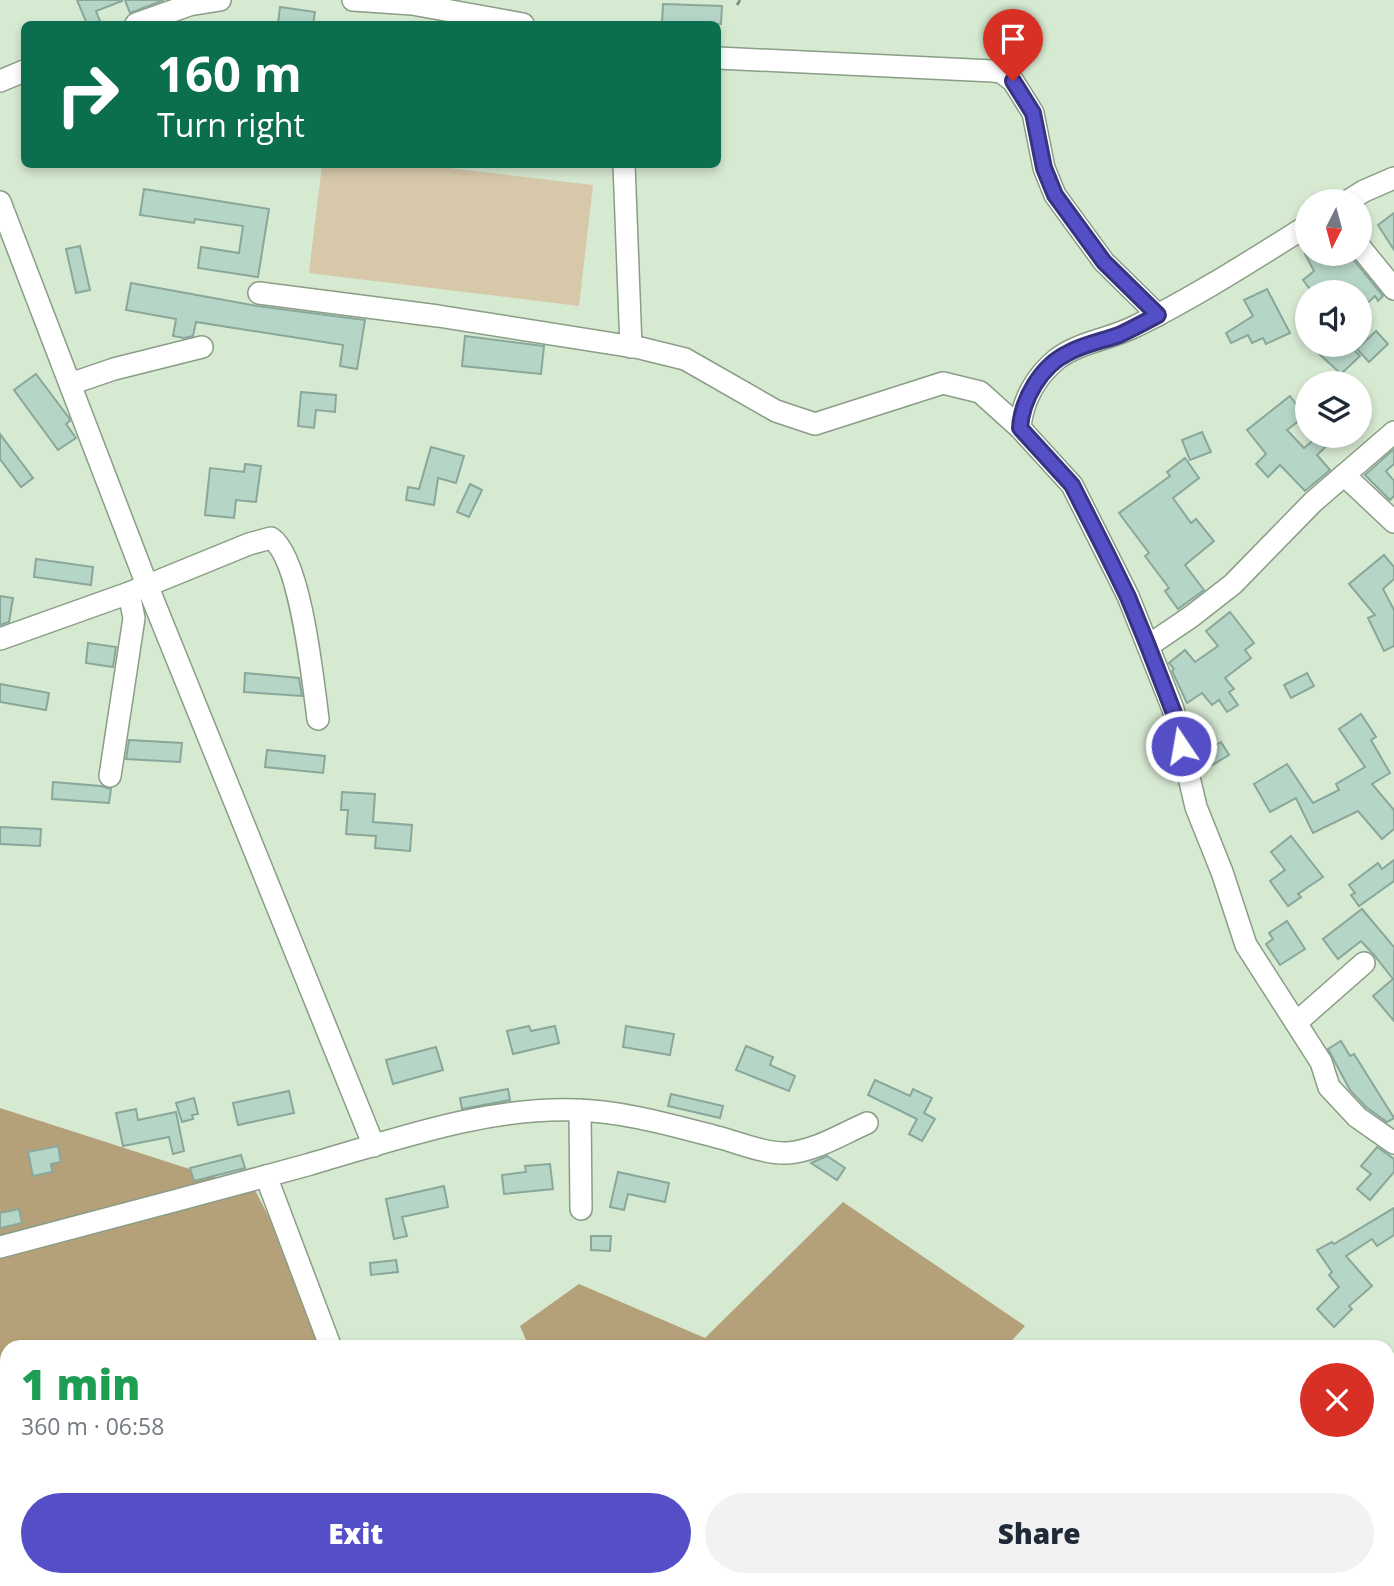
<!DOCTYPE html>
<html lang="en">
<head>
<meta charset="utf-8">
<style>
  body { margin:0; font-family:"Open Sans",sans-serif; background:#f2f2f3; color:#1f2937; height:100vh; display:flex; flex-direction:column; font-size:26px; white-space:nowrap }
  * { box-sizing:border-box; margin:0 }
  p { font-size:23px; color:#747a83 }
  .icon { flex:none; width:38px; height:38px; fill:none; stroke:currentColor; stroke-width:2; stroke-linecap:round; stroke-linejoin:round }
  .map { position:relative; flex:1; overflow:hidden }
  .details { position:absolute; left:0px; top:1340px; width:1395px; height:247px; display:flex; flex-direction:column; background:#fff; border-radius:21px 21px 0 0; box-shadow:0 4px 10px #0003 }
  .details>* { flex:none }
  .top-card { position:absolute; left:21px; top:21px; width:700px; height:147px; border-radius:10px; box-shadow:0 4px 10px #0003; background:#0b6e4f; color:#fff; overflow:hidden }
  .needle { width:46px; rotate:186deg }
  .controls { position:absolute; left:1295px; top:189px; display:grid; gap:14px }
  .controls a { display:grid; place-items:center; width:77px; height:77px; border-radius:50%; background:#fff; box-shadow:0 4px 10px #0003; font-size:35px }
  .pin { position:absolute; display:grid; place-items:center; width:60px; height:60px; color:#fff; margin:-72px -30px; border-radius:50% 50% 50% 0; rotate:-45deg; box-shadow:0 0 7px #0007 }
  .pin .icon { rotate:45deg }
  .me { position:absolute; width:77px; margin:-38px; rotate:348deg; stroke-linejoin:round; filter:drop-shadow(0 0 5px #0008) }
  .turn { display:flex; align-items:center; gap:24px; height:147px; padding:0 21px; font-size:32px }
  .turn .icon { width:91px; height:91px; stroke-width:2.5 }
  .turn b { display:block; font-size:49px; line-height:60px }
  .round { display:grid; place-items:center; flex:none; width:74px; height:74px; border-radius:37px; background:#f2f2f3 }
  .headline { display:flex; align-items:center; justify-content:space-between; height:119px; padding:0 21px }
  h1 { font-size:42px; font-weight:800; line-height:52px; color:#1e9e55 }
  .button { display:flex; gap:14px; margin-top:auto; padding:14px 21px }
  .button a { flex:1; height:80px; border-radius:42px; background:#544fc7; color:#fff; font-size:28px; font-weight:800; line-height:80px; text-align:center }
  .button a+a { background:#f2f2f3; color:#1f2937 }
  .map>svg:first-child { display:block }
</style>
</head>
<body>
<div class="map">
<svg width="1394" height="1586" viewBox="0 0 1394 1586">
  <rect width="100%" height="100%" fill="#d6e9d1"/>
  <path fill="#d7c8aa" d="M322,165H423L593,185L579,306L309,273Z"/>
  <g fill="#b5a179">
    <path d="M0,1108L255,1190L335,1347L7,1348V1580H785L779,1586H0Z"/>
    <path d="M843,1202L1025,1326L1005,1348L529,1347L520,1326L579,1284L705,1338Z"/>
  </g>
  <g fill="#b5d5c7" stroke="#89a79a" stroke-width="2">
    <path d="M77,0H122V1L96,11L101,24H87Z"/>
    <path d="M125,0H164L130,13Z"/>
    <path d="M663,4L722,6L721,24H662Z"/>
    <path d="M280,7L315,12L313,24H278Z"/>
    <path d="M144,189L269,209L258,277L198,268L201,247L239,253L243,226L195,219L194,223L140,215Z"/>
    <path d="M1394,213V250L1378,225Z"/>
    <path d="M80,246L90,290L76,293L66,249Z"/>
    <path d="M1305,254H1349L1383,296L1378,301L1375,296L1360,310V292H1312L1303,280L1314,271Z"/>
    <path d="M131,283L257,306L365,320L357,369L340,366L343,345L196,322L193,336L184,338L173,336L176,319L126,310Z"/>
    <path d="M1267,289L1290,333L1266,344L1263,338L1252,343L1248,335L1231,343L1226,333L1253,316L1244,300Z"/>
    <path d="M1376,331L1388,344L1369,362L1357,349Z"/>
    <path d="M465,336L544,346L541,374L462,366Z"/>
    <path d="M1326,345H1349L1360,356L1341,374L1317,352Z"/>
    <path d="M36,374L69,418L70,421L66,424L76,438L58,450L14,390Z"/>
    <path d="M301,392L336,395L335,412L316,410L314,428L298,426Z"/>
    <path d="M1290,396L1305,416L1287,430L1304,448L1318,436H1337L1317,455L1330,470L1305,491L1280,465L1268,477L1256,464L1266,454L1247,430Z"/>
    <path d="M1202,432L1211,452L1190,460L1182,440Z"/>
    <path d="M0,434L33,478L21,487L0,459Z"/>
    <path d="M431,447L464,456L456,483L438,478L434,505L406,500L408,487L419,489Z"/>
    <path d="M1394,449V464L1386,471L1394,481V496L1390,500L1365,475Z"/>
    <path d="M1185,458L1199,478L1173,498L1191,523L1196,519L1214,541L1185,565L1204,590L1178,609L1165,591L1169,588L1145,556L1149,553L1119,513L1170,476L1167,472Z"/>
    <path d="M245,464L261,466L256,502L236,500L234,518L205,515L210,468L244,472Z"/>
    <path d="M470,484L482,490L469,517L457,512Z"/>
    <path d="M1384,555L1394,567V579L1383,589L1394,610V646L1384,651L1368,618L1375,615L1349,584Z"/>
    <path d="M36,559L93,567L91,585L34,577Z"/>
    <path d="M0,596L13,598L9,622L0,625Z"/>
    <path d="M1230,612L1254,643L1245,650L1251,658L1225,678L1234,689L1229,692L1238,705L1227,712L1219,700L1212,705L1202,693L1187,703L1172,671L1174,669L1169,663L1185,650L1195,662L1218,646L1206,631Z"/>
    <path d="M88,643L116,647L113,667L86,663Z"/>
    <path d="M245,673L299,678L302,696L244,692Z"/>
    <path d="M1307,673L1314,686L1291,698L1284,685Z"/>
    <path d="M0,684L49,693L46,710L0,702Z"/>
    <path d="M1361,714L1376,737L1371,740L1390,773L1372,784L1394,810V829L1382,839L1358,811L1313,833L1296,798L1270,812L1254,784L1287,764L1313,803L1339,790L1336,784L1365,767L1339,729Z"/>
    <path d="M129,740L182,743L180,762L126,759Z"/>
    <path d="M1221,742L1229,755L1204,770L1198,756Z"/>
    <path d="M267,750L325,756L323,773L265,767Z"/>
    <path d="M53,782L101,786L111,789L109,803L52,799Z"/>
    <path d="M342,792L375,794L373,822L412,825L410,851L375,848L376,836L346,834L348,810H341Z"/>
    <path d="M0,827L41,829L40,846L0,844Z"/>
    <path d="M1291,836L1323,877L1298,894L1301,897L1288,906L1270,881L1285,870L1271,852Z"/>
    <path d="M1394,860V881L1359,906L1351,895L1355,893L1349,885L1378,863L1382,869Z"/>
    <path d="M1362,909L1394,947V1021L1373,996L1393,979L1374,955L1361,941L1338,959L1323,939Z"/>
    <path d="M1287,921L1305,949L1280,965L1266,944L1273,939L1269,933Z"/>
    <path d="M529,1026L531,1031L555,1026L559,1043L513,1054L507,1031Z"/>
    <path d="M626,1026L674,1034L670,1055L623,1047Z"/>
    <path d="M1341,1041L1350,1056L1354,1054L1394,1118L1387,1122L1366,1107L1350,1090L1328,1049Z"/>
    <path d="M746,1046L773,1057L770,1065L795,1076L789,1091L736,1070Z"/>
    <path d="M436,1047L443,1070L393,1084L386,1060Z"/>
    <path d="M875,1080L910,1096L913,1089L932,1098L924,1113L935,1119L922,1141L909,1134L917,1119L868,1095Z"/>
    <path d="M508,1089L510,1100L462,1109L460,1098Z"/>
    <path d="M289,1091L294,1113L238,1125L233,1103Z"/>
    <path d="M671,1094L723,1106L720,1118L668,1106Z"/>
    <path d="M194,1098L198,1114L192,1115L193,1119L182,1122L176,1103Z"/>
    <path d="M136,1109L138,1120L176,1112L184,1151L173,1154L169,1137L123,1146L116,1113Z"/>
    <path d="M58,1146L61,1162L51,1164L52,1172L33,1176L28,1152Z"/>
    <path d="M1377,1147L1394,1159V1172L1370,1200L1357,1189L1371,1174L1361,1166Z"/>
    <path d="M241,1155L245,1168L194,1181L190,1168Z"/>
    <path d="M827,1156L845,1168L837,1180L811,1163Z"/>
    <path d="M550,1164L553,1189L504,1194L502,1175L526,1172L525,1166Z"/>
    <path d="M618,1172L669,1183L665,1202L628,1194L624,1210L610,1207Z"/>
    <path d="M444,1186L448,1207L402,1217L407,1236L394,1239L386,1199Z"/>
    <path d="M1394,1208V1235L1377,1246L1372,1239L1346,1256L1372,1286L1349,1306L1352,1309L1334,1327L1317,1309L1339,1287L1329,1275L1332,1272L1317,1250L1332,1242L1334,1244Z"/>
    <path d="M19,1209L22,1223L0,1228V1213Z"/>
    <path d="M591,1236H611L610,1251L591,1250Z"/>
    <path d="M396,1260L398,1272L371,1275L370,1263Z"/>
  </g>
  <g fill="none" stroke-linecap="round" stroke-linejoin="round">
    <g stroke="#8a9d86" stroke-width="24">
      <g id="minor">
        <path d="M353,0L412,4L523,24"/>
        <path d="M136,24L189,5L220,0"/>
        <path d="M718,58L993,71L1001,72L1013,81L1033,113L1044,168L1055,195L1104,262L1158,315"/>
        <path d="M0,81L24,71"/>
        <path d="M624,164L631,347"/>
        <path d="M1348,201L1364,191L1394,178"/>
        <path d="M0,202L147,585L374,1146"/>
        <path d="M1360,247L1394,289"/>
        <path d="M259,293L438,316L640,348L685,359L776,411L815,424L943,383L980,392L1020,428L1072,485L1128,596L1173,709L1196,807L1222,872L1246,945L1321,1062L1329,1087L1357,1117L1394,1143"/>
        <path d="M70,384L114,369L202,347"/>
        <path d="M1020,428C1022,401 1036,376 1057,359C1079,342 1111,339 1136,326C1195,297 1251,261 1307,226"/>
        <path d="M1344,475L1394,522"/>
        <path d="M0,639L129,593L249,544L271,538C301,558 313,682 318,719"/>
        <path d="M1148,646L1192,616L1233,584L1313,502L1394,432"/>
        <path d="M110,776L134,618L129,593"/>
        <path d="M1297,1022L1364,963"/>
        <path d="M580,1110L581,1209"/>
        <path d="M266,1176L331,1348"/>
        <path d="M0,1247C102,1220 205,1193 307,1165C394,1140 484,1107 575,1110C624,1111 674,1126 721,1138C742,1144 766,1154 788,1153C815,1151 842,1134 867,1123"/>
        <path d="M1388,1475L1394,1471"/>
        <path d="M427,1580L429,1586"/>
        <path d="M1221,1586L1222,1580"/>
      </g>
    </g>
    <path stroke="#7e8a7a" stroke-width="2.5" stroke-dasharray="7 3.5" stroke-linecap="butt" d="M737,5L740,0"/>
    <use href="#minor" stroke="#fff" stroke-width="21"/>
  </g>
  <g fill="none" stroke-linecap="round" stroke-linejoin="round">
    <g stroke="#373381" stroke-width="18">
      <path id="route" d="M1013,81L1033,113L1044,168L1055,195L1104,262L1158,315C1145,322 1132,329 1119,335C1102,341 1084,344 1068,353C1041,366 1022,399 1020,428L1072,485L1106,552L1128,597L1148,646L1177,721L1181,746"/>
    </g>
    <use href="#route" stroke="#544fc7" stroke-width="12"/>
  </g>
</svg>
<div class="controls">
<a><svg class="needle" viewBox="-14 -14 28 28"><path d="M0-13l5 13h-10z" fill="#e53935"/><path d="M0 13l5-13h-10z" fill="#747a83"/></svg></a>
<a><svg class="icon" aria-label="sound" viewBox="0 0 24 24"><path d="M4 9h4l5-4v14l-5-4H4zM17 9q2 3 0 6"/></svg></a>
<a><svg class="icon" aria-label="layers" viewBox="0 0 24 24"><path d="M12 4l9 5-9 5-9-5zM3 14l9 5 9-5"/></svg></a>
</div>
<div class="pin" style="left:1013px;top:81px;background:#d93025"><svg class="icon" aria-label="arrive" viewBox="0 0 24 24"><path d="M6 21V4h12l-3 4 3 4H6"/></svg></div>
<svg class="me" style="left:1181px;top:746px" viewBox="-20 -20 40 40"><circle r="17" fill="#544fc7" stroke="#fff" stroke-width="3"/><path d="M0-11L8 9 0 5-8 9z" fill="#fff"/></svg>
<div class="top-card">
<div class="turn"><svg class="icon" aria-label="right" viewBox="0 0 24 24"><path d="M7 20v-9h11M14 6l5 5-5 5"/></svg><div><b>160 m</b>Turn right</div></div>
</div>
<section class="details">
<div class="headline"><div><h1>1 min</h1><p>360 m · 06:58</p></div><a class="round" style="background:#d93025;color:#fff"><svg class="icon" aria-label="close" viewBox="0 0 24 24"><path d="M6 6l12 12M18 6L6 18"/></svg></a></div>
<div class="button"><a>Exit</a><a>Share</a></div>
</section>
</div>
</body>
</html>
